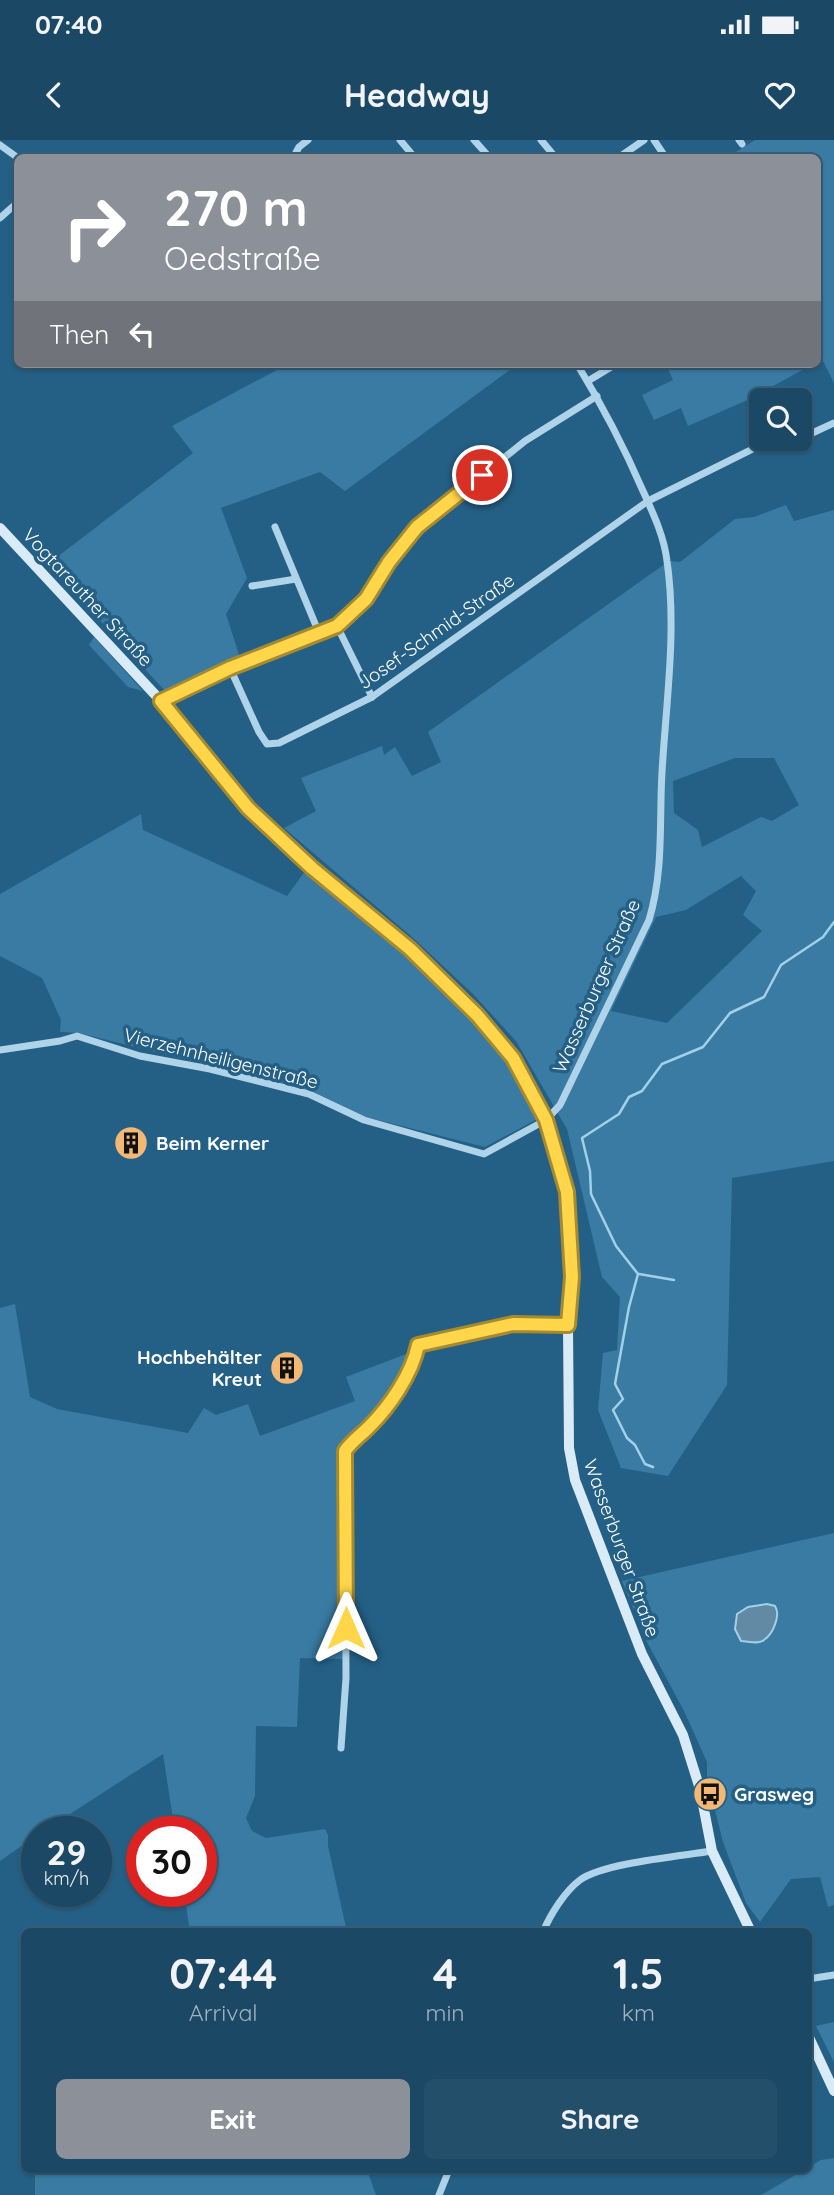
<!DOCTYPE html>
<html lang="en">
<head>
<meta charset="utf-8">
<style>
  body { margin:0; font-family:Quicksand,sans-serif; background:#244f6a; color:#f1f3f6; height:100vh; display:flex; flex-direction:column; font-size:26px; white-space:nowrap }
  * { box-sizing:border-box; margin:0 }
  p { font-size:23px; color:#a0b2bf }
  .icon { flex:none; width:38px; height:38px; fill:none; stroke:currentColor; stroke-width:2; stroke-linecap:round; stroke-linejoin:round }
  .map { position:relative; flex:1; overflow:hidden }
  .panel { position:absolute; left:21px; top:1788px; width:791px; height:245px; display:flex; flex-direction:column; background:#1b4864; border-radius:10px; box-shadow:0 2px 5px #0004,0 0 0 2px #396078 }
  .panel>* { flex:none }
  .top-card { position:absolute; left:14px; top:14px; width:807px; height:214px; border-radius:10px; box-shadow:0 2px 5px #0004,0 0 0 2px #396078; background:#8c9099; color:#fff; overflow:hidden }
  .fabs { position:absolute; left:749px; top:248px; display:grid; gap:14px }
  .fabs a { display:grid; place-items:center; width:63px; height:63px; border-radius:10px; background:#1b4864; box-shadow:0 2px 5px #0004,0 0 0 2px #396078; font-size:35px }
  .speed { position:absolute; left:21px; top:1676px; display:flex; gap:14px; font-size:35px; font-weight:700; text-align:center }
  .speed>* { display:grid; place-content:center; width:91px; height:91px; border-radius:50%; background:#1b4864; box-shadow:0 2px 5px #0004,0 0 0 2px #396078; line-height:1 }
  .speed small { font-size:18px; font-weight:400 }
  .speed .limit { border:10px solid #d22; background:#fff; color:#111 }
  .pin { position:absolute; display:grid; place-items:center; width:60px; height:60px; color:#fff; margin:-30px; border:4px solid #fff; border-radius:50%; box-shadow:0 2px 7px #0007 }
  .me { position:absolute; width:77px; margin:-38px; rotate:0deg; stroke-linejoin:round; filter:drop-shadow(0 0 5px #0008) }
  .turn { display:flex; align-items:center; gap:24px; height:147px; padding:0 35px; font-size:32px }
  .turn .icon { width:91px; height:91px; stroke-width:2.5 }
  .turn b { display:block; font-size:49px; line-height:60px }
  .then { display:flex; align-items:center; height:66px; padding:0 35px; background:#0003; gap:14px; font-size:26px }
  .eta { display:flex; justify-content:space-evenly; align-items:center; height:119px; text-align:center }
  .eta b { font-size:42px; font-weight:800; line-height:49px }
  .primary-button { display:flex; gap:14px; margin-top:auto; padding:14px 35px }
  .primary-button a { flex:1; height:80px; border-radius:10px; background:#8c9099; color:#fff; font-size:28px; font-weight:800; line-height:80px; text-align:center }
  .primary-button a+a { background:#244f6a; color:#f1f3f6 }
  .status { display:flex; justify-content:space-between; align-items:center; height:49px; padding:0 35px; background:#1b4864; direction:ltr }
  .status svg { height:19px; fill:currentColor }
  header { display:flex; justify-content:space-between; align-items:center; height:91px; padding:0 35px; background:#1b4864; font-size:32px; font-weight:800 }
  .map>svg:first-child { display:block }
</style>
</head>
<body>
<div class="status"><b>07:40</b><svg viewBox="0 0 49 12"><path d="M0 12V9h3v3zM5 12V6h3v6zM10 12V3h3v9zM15 12V0h3v12zM26 1h20v11H26zM47 4h2v5h-2z"/></svg></div>
<header><svg class="icon" aria-label="back" viewBox="0 0 24 24"><path d="M15 5l-7 7 7 7"/></svg>Headway<svg class="icon" aria-label="heart" viewBox="0 0 24 24"><path d="M12 20l-8-8c-3-5 5-10 8-4 3-6 11-1 8 4z"/></svg></header>
<div class="map">
<svg width="834" height="2055" viewBox="0 0 834 2055">
  <rect width="100%" height="100%" fill="#246086"/>
  <g fill="#397ba3" fill-rule="evenodd">
    <path d="M755,0H834V243L822,219L817,221V18L728,17Z"/>
    <path d="M288,224H518L345,351L320,332L221,368L247,438L226,474L241,521L166,552L48,424L193,313L172,286Z"/>
    <path d="M666,224H813L750,259L688,286L681,268L654,280L642,255L673,240Z"/>
    <path d="M786,365L794,381L834,370V1021L732,1038L727,1245L668,1336L621,1328L598,1270L603,1213L617,1210L620,1157L602,1137L567,989L516,901L473,854L412,797L284,688L316,671L301,638L382,606L384,615L395,607L412,636L441,622L428,592L669,421L680,422L735,379L754,377ZM735,618H774L799,665L772,681L761,677L702,707L698,690L674,673L673,641ZM741,736L756,751L743,775L762,791L667,883L611,871L656,777L686,770Z"/>
    <path d="M94,497L143,551L128,547L89,505Z"/>
    <path d="M141,674L143,690L287,756L306,730C392,803 490,874 539,978L485,1007L366,977L310,950L79,893L60,892L61,880L42,838L0,816V754Z"/>
    <path d="M15,1164L30,1257L57,1269L188,1293L204,1268L216,1275L248,1264L260,1296L355,1261L346,1237L414,1211C401,1237 388,1265 367,1286C356,1298 349,1300 340,1314L343,1519L300,1518L297,1587L256,1586L255,1656L246,1678L252,1691L266,1698L325,1689L328,1695V1706L347,1792H190L184,1752H201V1692H175L163,1614L42,1692H37V1695L0,1721V1168Z"/>
    <path d="M834,1393V1765L828,1767L820,1737L791,1739L760,1782L746,1763L723,1702L707,1638V1622L684,1571L647,1502L622,1441ZM778,1479C761,1501 771,1500 741,1501L735,1489Z"/>
    <path d="M834,1882V1922L816,1886Z"/>
    <path d="M834,2018V2055H761L804,2030H808L809,2027L821,2020Z"/>
    <path d="M35,2030H367L376,2055H35Z"/>
  </g>
  <path fill="#628aa4" stroke="#a3d0e9" stroke-width="2" d="M767,1464L775,1466C781,1475 773,1494 764,1500C758,1505 748,1501 741,1501L735,1489L737,1474L748,1467Z"/>
  <g fill="none" stroke-linecap="round" stroke-linejoin="round">
    <g stroke="#a3d0e9" stroke-width="2.5">
      <path d="M639,1134L674,1140"/>
      <path d="M653,1327L645,1324L635,1305L627,1298L613,1270L623,1259L615,1244L629,1167L638,1134L616,1106L591,1054L590,1031L582,998L619,974L629,957L642,951L662,924L703,907L730,873L764,857L781,825L823,797L834,782"/>
    </g>
    <g stroke="#afd3e9" stroke-width="7">
      <path d="M400,0L415,18"/>
      <path d="M474,0L490,18"/>
      <path d="M541,0L556,18"/>
      <path d="M654,0L666,18"/>
      <path d="M739,0L742,4"/>
      <path d="M0,5L18,18"/>
      <path d="M293,18L299,7L308,0"/>
      <path d="M618,18L644,0"/>
      <path d="M0,78L18,62"/>
      <path d="M588,241L616,224"/>
      <path d="M800,296L808,295L834,283"/>
      <path d="M275,387L319,493"/>
      <path d="M252,446L296,439"/>
      <path d="M337,486L372,557"/>
      <path d="M230,528L259,592L267,604L279,603L372,557L648,361L773,299"/>
      <path d="M161,561L230,528L337,486L366,459L389,422L417,388L525,301L597,256"/>
      <path d="M0,910L60,901L77,896L140,916L210,929L309,954L364,980L484,1014L546,980L560,965L649,780C664,731 659,682 662,632C666,563 677,490 667,421C664,396 653,373 643,351C624,307 602,265 577,224"/>
      <path d="M341,1608L346,1538L345,1311C352,1301 360,1296 369,1287C391,1266 411,1234 418,1205L513,1184L568,1185"/>
      <path d="M543,1792C550,1775 565,1751 580,1740C603,1723 682,1716 712,1711"/>
      <path d="M808,1839L834,1835"/>
      <path d="M439,2055L449,2030"/>
    </g>
    <g stroke="#d9ebf7" stroke-width="10">
      <path d="M0,388L161,561L248,668L312,728L410,809L477,875L513,918L532,952L546,980L567,1052L570,1077L572,1137L568,1185L569,1308L575,1340L642,1514L683,1595L700,1649L712,1711L751,1792"/>
      <path d="M808,1895L834,1951"/>
    </g>
  </g>
  <g fill="none" stroke-linecap="round" stroke-linejoin="round">
    <g stroke="#a68a30" stroke-width="18">
      <path id="route" d="M346,1488L345,1311C352,1301 360,1296 369,1287C390,1266 412,1234 418,1205L513,1184L568,1185L572,1137L567,1052L546,980L513,918L477,875L410,809L312,728L248,668L161,561L230,528L337,486L366,459L389,422L417,387L482,335"/>
    </g>
    <use href="#route" stroke="#ffd54a" stroke-width="12"/>
  </g>
  <defs>
    <g id="building-disc" transform="scale(1.75)"><circle r="9.5" fill="#f3b873" stroke="#246086"/><path d="M-4-6H4V6H1V3H-1V6H-4ZM-2.5-4.3h1.7v1.8h-1.7ZM.8-4.3h1.7v1.8H.8ZM-2.5-1h1.7V.8h-1.7ZM.8-1h1.7V.8H.8Z" fill="#111"/></g>
    <g id="bus-disc" transform="scale(1.75)"><circle r="9.5" fill="#f3b873" stroke="#246086"/><path d="M-5-6H5V4H4V6H2V4H-2V6H-4V4H-5ZM-3.5-4V0h7V-4ZM-3.5 1.2v1.5H-2V1.2ZM2 1.2v1.5H3.5V1.2Z" fill="#111"/></g>
  </defs>
  <g fill-rule="evenodd">
    <use href="#building-disc" x="131" y="1003"/>
    <use href="#building-disc" x="287" y="1228"/>
    <use href="#bus-disc" x="710" y="1654"/>
  </g>
  <g text-anchor="middle" stroke-width="7" stroke-linejoin="round" paint-order="stroke">
    <g font-size="19" fill="#fff" stroke="#246086">
      <text transform="translate(88 457) rotate(47)" y="7">Vogtareuther Straße</text>
      <text transform="translate(436 491) rotate(-35)" y="7">Josef-Schmid-Straße</text>
      <text transform="translate(596 846) rotate(-66)" y="7">Wasserburger Straße</text>
      <text transform="translate(221 918) rotate(14)" y="7">Vierzehnheiligenstraße</text>
      <text transform="translate(622 1408) rotate(70)" y="7">Wasserburger Straße</text>
    </g>
    <g font-size="19" font-weight="bold" fill="#fff" stroke="#246086" text-anchor="start">
      <text x="156" y="1010">Beim Kerner</text>
      <text x="262" y="1224" text-anchor="end">Hochbehälter<tspan x="262" dy="22">Kreut</tspan></text>
      <text x="734" y="1661">Grasweg</text>
    </g>
  </g>
</svg>
<div class="fabs">
<a><svg class="icon" aria-label="search" viewBox="0 0 24 24"><circle cx="10" cy="10" r="6"/><path d="M15 15l6 6"/></svg></a>
</div>
<div class="speed"><div>29<small>km/h</small></div><div class="limit">30</div></div>
<div class="pin" style="left:482px;top:335px;background:#d93025"><svg class="icon" aria-label="arrive" viewBox="0 0 24 24"><path d="M6 21V4h12l-3 4 3 4H6"/></svg></div>
<svg class="me" style="left:346px;top:1488px" viewBox="-20 -20 40 40"><path d="M0-17L14 15 0 8-14 15z" fill="#ffd54a" stroke="#fff" stroke-width="4"/></svg>
<div class="top-card">
<div class="turn"><svg class="icon" aria-label="right" viewBox="0 0 24 24"><path d="M7 20v-9h11M14 6l5 5-5 5"/></svg><div><b>270 m</b>Oedstraße</div></div>
<div class="then">Then<svg class="icon" aria-label="left" viewBox="0 0 24 24"><path d="M17 20v-9H6M10 6l-5 5 5 5"/></svg></div>
</div>
<section class="panel">
<div class="eta">
<div><b>07:44</b><p>Arrival</p></div>
<div><b>4</b><p>min</p></div>
<div><b>1.5</b><p>km</p></div>
</div>
<div class="primary-button"><a>Exit</a><a>Share</a></div>
</section>
</div>
</body>
</html>
